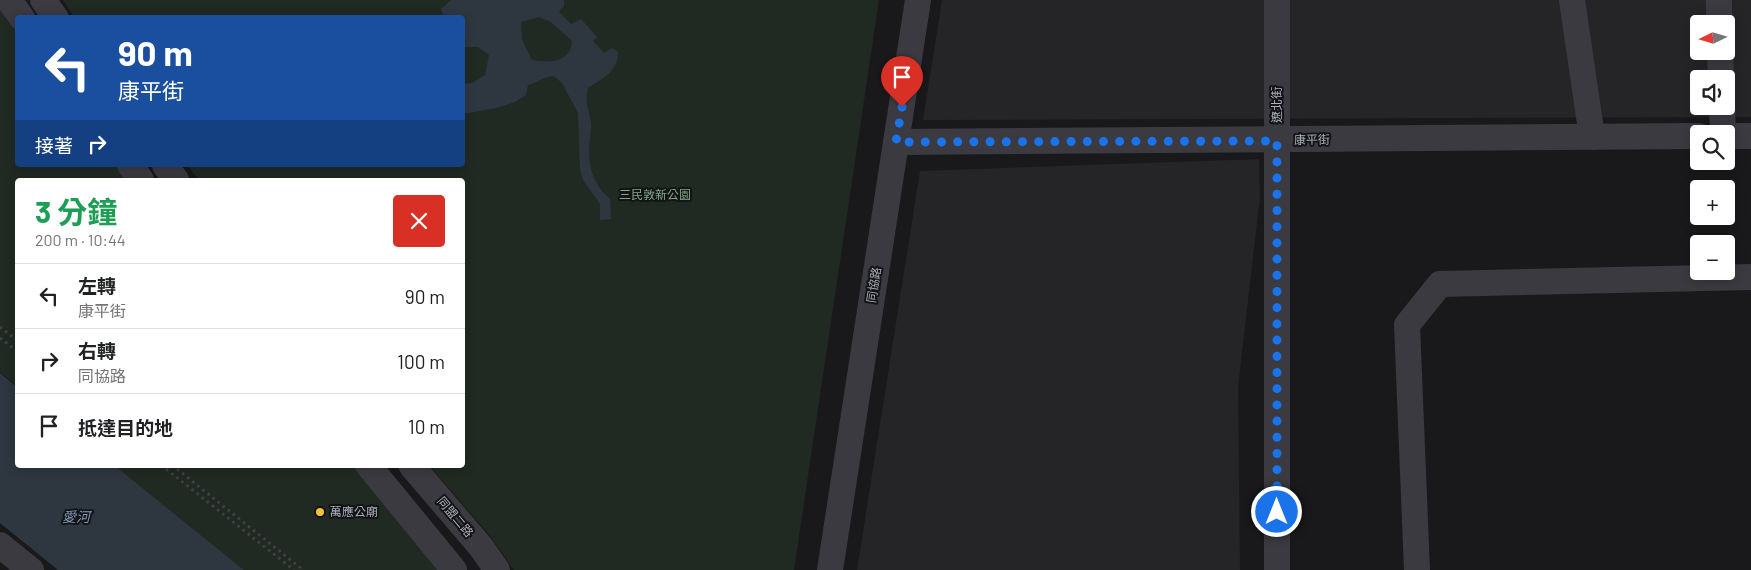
<!DOCTYPE html>
<html lang="zh-TW">
<head>
<meta charset="utf-8">
<style>
  body { margin:0; font-family:Barlow,"Noto Sans TC",sans-serif; background:#f6f6f6; color:#202124; height:100vh; display:flex; flex-direction:column; font-size:19px; white-space:nowrap }
  * { box-sizing:border-box; margin:0 }
  p { font-size:16px; color:#757577 }
  .icon { flex:none; width:28px; height:28px; fill:none; stroke:currentColor; stroke-width:2; stroke-linecap:round; stroke-linejoin:round }
  .map { position:relative; flex:1; overflow:hidden }
  .details { position:absolute; left:15px; top:178px; width:450px; height:290px; display:flex; flex-direction:column; background:#fff; border-radius:5px; box-shadow:0 2px 12px #0003 }
  .details>* { flex:none }
  .hud { position:absolute; left:15px; top:15px; width:450px; height:152px; border-radius:5px; box-shadow:0 2px 12px #0003; background:#1a4fa0; color:#fff; overflow:hidden }
  .needle { width:32px; rotate:265deg }
  .controls { position:absolute; left:1690px; top:15px; display:grid; gap:10px }
  .controls a { display:grid; place-items:center; width:45px; height:45px; border-radius:5px; background:#fff; box-shadow:0 2px 12px #0003; font-size:25px }
  .pin { position:absolute; display:grid; place-items:center; width:42px; height:42px; color:#fff; margin:-51px -21px; border-radius:50% 50% 50% 0; rotate:-45deg; box-shadow:0 0 5px #0007 }
  .pin .icon { rotate:45deg }
  .me { position:absolute; width:55px; margin:-28px; rotate:0deg; stroke-linejoin:round; filter:drop-shadow(0 0 4px #0008) }
  .turn { display:flex; align-items:center; gap:18px; height:105px; padding:0 20px; font-size:22px }
  .turn .icon { width:65px; height:65px; stroke-width:2.5 }
  .turn b { display:block; font-size:35px; line-height:42px }
  .then { display:flex; align-items:center; height:48px; padding:0 20px; background:#0003; gap:10px; font-size:19px }
  .round { display:grid; place-items:center; flex:none; width:52px; height:52px; border-radius:5px; background:#f6f6f6 }
  .summary { display:flex; align-items:center; justify-content:space-between; height:85px; padding:0 20px }
  h1 { font-size:30px; font-weight:700; line-height:38px; color:#1e9e55 }
  ul { padding:0; list-style:none }
  li { display:flex; align-items:center; gap:15px; height:65px; padding:0 20px; border-top:1px solid #e0e0e0 }
  li div { flex:1 }
  li b { display:block; font-size:19px }
  li em { font-style:normal }
  .map>svg:first-child { display:block }
</style>
</head>
<body>
<div class="map">
<svg width="1751" height="570" viewBox="0 0 1751 570">
  <rect width="100%" height="100%" fill="#19191b"/>
  <g fill="#252528" fill-rule="evenodd">
    <path d="M942,0H1751V117L923,120ZM1699,24H1726V51H1699ZM1699,79H1726V106H1699Z"/>
    <path d="M1259,159L1260,197L1238,387L1240,570H857L920,171Z"/>
  </g>
  <g fill="#202a22">
    <path d="M0,0L18,18V165H132L144,180H18L17,386L0,372Z"/>
    <path d="M63,0H879L794,570H514L491,537L429,465H462V180H199L187,165H462V18H75Z"/>
    <path d="M114,465H367L452,570H244Z"/>
  </g>
  <g fill="#2e3740" fill-rule="evenodd">
    <path d="M451,0H564V6L559,12L571,24L581,19L597,37L593,41L604,53L612,48L618,52C618,72 603,78 588,88C584,104 589,108 591,123C592,128 590,133 590,138C587,162 591,183 610,199L611,219L600,220V204L583,180L580,168L578,113L562,83L554,76C545,76 537,83 528,85L526,95L515,102L496,108L463,114V84L472,83L485,75L489,55L478,47H463L462,18L444,17L441,9ZM539,17L551,22L572,41C571,63 549,63 532,60L522,40L521,22Z"/>
    <path d="M0,373L17,387L18,465H114L244,570H58L0,523Z"/>
  </g>
  <g fill="none" stroke-linecap="round" stroke-linejoin="round">
    <g stroke="#404147" stroke-width="3" stroke-dasharray="2.5 4" stroke-linecap="butt">
      <path d="M0,327L18,341"/>
      <path d="M0,338L18,352"/>
      <path d="M161,465L294,570"/>
      <path d="M172,465L303,570"/>
    </g>
    <g stroke="#3a3a40" stroke-width="26">
      <path d="M9,0L22,18"/>
      <path d="M43,0L56,18"/>
      <path d="M1572,0L1592,137"/>
      <path d="M1719,0V24"/>
      <path d="M1720,51L1721,79"/>
      <path d="M1722,106L1723,134"/>
      <path d="M1726,136H1751"/>
      <path d="M896,142L1699,136"/>
      <path d="M130,165L141,180"/>
      <path d="M165,165L176,180"/>
      <path d="M368,465L454,570"/>
      <path d="M411,465L481,547L497,570"/>
      <path d="M0,545L31,570"/>
      <path d="M830,570L918,0"/>
      <path d="M1277,570V0"/>
      <path d="M1417,570L1407,325L1440,284L1751,277"/>
    </g>
  </g>
  <g fill="none" stroke-linecap="round" stroke-linejoin="round">
    <path stroke="#1a73e8" stroke-width="9" stroke-dasharray="0 16.2" d="M902,107L896,142L1277,141V512"/>
  </g>
  <circle fill="#f9c234" stroke="#141416" stroke-width="2" cx="320" cy="512" r="5"/>
  <g text-anchor="middle" stroke-width="4" stroke-linejoin="round" paint-order="stroke">
    <g font-size="12" fill="#abafbb" stroke="#141416">
      <text transform="translate(1277 105) rotate(-90)" y="4">遼北街</text>
      <text transform="translate(1312 140) rotate(-1)" y="4">康平街</text>
      <text transform="translate(874 285) rotate(-81)" y="4">同協路</text>
      <text transform="translate(455 517) rotate(50)" y="4">同盟二路</text>
    </g>
    <g font-size="12" fill="#81a786" stroke="#141416">
      <text x="655" y="199">三民敦新公園</text>
    </g>
    <g font-size="12" fill="#abafbb" stroke="#141416" text-anchor="start">
      <text x="330" y="516">萬應公廟</text>
    </g>
    <g font-size="14" font-style="italic" fill="#819bb7" stroke="#141416">
      <text x="76" y="522">愛河</text>
    </g>
  </g>
</svg>
<div class="controls">
<a><svg class="needle" viewBox="-14 -14 28 28"><path d="M0-13l5 13h-10z" fill="#e53935"/><path d="M0 13l5-13h-10z" fill="#757577"/></svg></a>
<a><svg class="icon" aria-label="sound" viewBox="0 0 24 24"><path d="M4 9h4l5-4v14l-5-4H4zM17 9q2 3 0 6"/></svg></a>
<a><svg class="icon" aria-label="search" viewBox="0 0 24 24"><circle cx="10" cy="10" r="6"/><path d="M15 15l6 6"/></svg></a>
<a>+</a>
<a>−</a>
</div>
<div class="pin" style="left:902px;top:107px;background:#d93025"><svg class="icon" aria-label="arrive" viewBox="0 0 24 24"><path d="M6 21V4h12l-3 4 3 4H6"/></svg></div>
<svg class="me" style="left:1277px;top:512px" viewBox="-20 -20 40 40"><circle r="17" fill="#1a73e8" stroke="#fff" stroke-width="3"/><path d="M0-11L8 9 0 5-8 9z" fill="#fff"/></svg>
<div class="hud">
<div class="turn"><svg class="icon" aria-label="left" viewBox="0 0 24 24"><path d="M17 20v-9H6M10 6l-5 5 5 5"/></svg><div><b>90 m</b>康平街</div></div>
<div class="then">接著<svg class="icon" aria-label="right" viewBox="0 0 24 24"><path d="M7 20v-9h11M14 6l5 5-5 5"/></svg></div>
</div>
<section class="details">
<div class="summary"><div><h1>3 分鐘</h1><p>200 m · 10:44</p></div><a class="round" style="background:#d93025;color:#fff"><svg class="icon" aria-label="close" viewBox="0 0 24 24"><path d="M6 6l12 12M18 6L6 18"/></svg></a></div>
<ul>
<li><svg class="icon" aria-label="left" viewBox="0 0 24 24"><path d="M17 20v-9H6M10 6l-5 5 5 5"/></svg><div><b>左轉</b><p>康平街</p></div><em>90 m</em></li>
<li><svg class="icon" aria-label="right" viewBox="0 0 24 24"><path d="M7 20v-9h11M14 6l5 5-5 5"/></svg><div><b>右轉</b><p>同協路</p></div><em>100 m</em></li>
<li><svg class="icon" aria-label="arrive" viewBox="0 0 24 24"><path d="M6 21V4h12l-3 4 3 4H6"/></svg><div><b>抵達目的地</b></div><em>10 m</em></li>
</ul>
</section>
</div>
</body>
</html>
